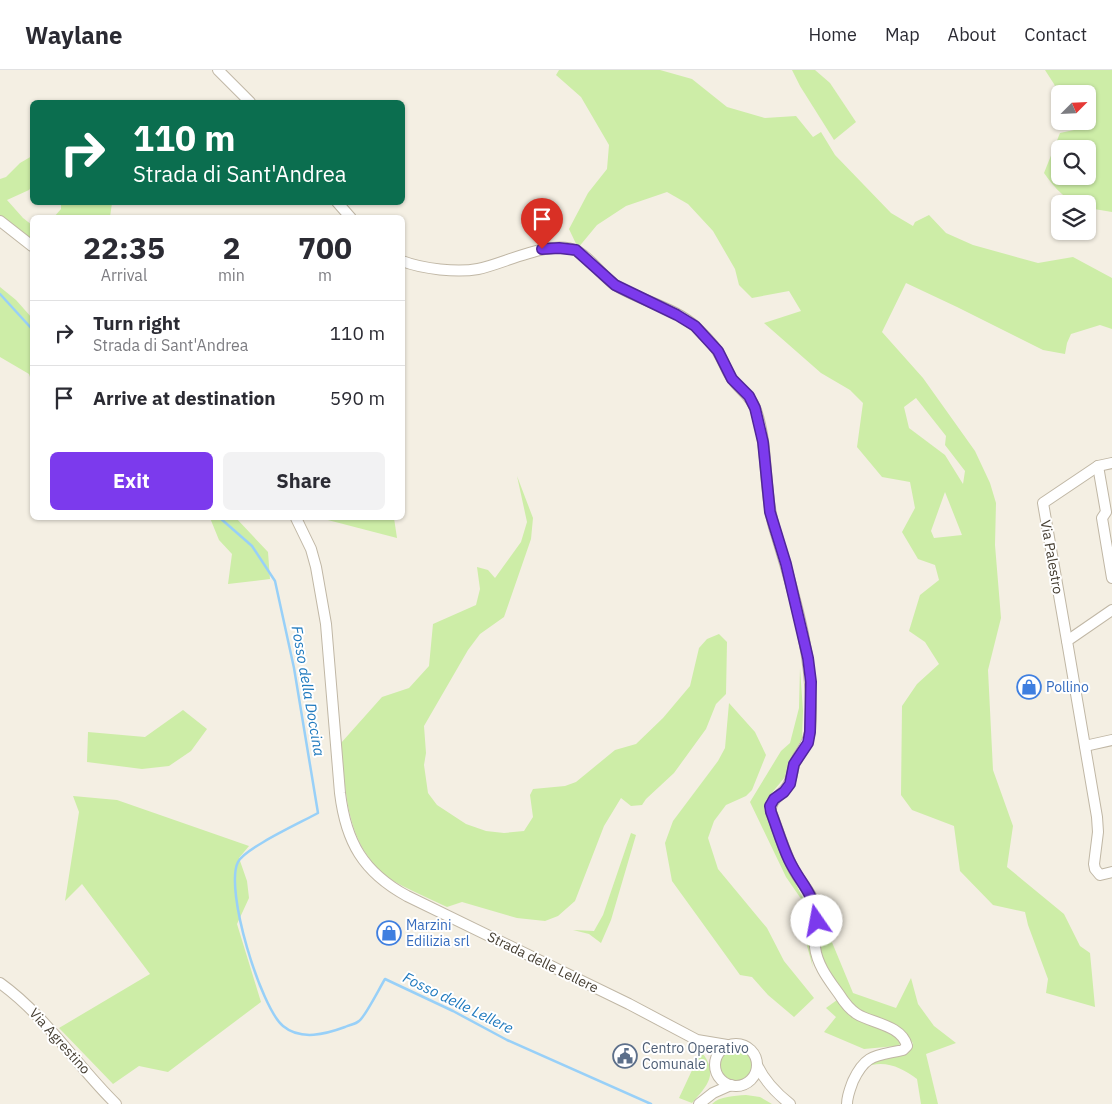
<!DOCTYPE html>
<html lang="en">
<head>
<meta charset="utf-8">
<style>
  body { margin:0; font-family:"IBM Plex Sans",sans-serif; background:#f2f2f3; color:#2b2b33; height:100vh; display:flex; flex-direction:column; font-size:19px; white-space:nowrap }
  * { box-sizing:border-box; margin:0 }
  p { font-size:16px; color:#7c7c81 }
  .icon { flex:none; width:28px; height:28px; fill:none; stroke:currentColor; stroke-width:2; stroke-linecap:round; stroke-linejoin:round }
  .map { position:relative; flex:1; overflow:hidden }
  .panel { position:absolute; left:30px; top:145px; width:375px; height:305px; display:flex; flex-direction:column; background:#fff; border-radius:8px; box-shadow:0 1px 4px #0004 }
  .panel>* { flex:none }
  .guide { position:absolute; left:30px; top:30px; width:375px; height:105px; border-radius:8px; box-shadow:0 1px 4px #0004; background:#0b6e4f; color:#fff; overflow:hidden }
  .needle { width:32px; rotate:66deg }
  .tools { position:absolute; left:1051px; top:15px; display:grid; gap:10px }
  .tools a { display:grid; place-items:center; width:45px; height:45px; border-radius:8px; background:#fff; box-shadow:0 1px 4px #0004; font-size:25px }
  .pin { position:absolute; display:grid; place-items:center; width:42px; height:42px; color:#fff; margin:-51px -21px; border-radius:50% 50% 50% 0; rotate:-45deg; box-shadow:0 0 5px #0007 }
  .pin .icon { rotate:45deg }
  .me { position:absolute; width:55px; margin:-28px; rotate:348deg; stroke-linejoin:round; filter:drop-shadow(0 0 4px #0008) }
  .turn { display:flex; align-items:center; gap:18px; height:105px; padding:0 20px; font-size:22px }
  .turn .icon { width:65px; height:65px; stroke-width:2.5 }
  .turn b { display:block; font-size:35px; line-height:42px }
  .eta { display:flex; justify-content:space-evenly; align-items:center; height:85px; text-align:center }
  .eta b { font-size:30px; font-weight:800; line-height:35px }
  .button { display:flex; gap:10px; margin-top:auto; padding:10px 20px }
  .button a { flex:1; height:58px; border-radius:8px; background:#7c3aed; color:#fff; font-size:20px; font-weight:800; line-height:58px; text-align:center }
  .button a+a { background:#f2f2f3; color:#2b2b33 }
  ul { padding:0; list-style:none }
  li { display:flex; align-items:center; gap:15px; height:65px; padding:0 20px; border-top:1px solid #e1e1e2 }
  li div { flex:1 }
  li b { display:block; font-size:19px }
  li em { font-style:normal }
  header { display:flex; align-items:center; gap:30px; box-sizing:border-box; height:70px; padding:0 25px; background:#fff; border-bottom:1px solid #e1e1e2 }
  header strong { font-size:24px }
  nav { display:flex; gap:28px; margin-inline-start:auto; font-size:18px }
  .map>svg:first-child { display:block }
</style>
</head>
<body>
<header>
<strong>Waylane</strong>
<nav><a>Home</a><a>Map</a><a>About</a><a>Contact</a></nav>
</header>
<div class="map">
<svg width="1112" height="1034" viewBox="0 0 1112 1034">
  <rect width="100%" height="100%" fill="#f4efe3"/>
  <g fill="#cdeda7" fill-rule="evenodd">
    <path d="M559,0H660L692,9L727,37L765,48L796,46L813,67L821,62L835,85L891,143L913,156L915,152L929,145L946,163L973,175L1038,193L1073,187L1112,208V259L1100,255L1071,264L1067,273L1065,284L1043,280L957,237L906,213L882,262L923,308L975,381L990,413L996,433L995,475L1001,548L988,600L993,700L1013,756L1007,797L1064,844L1080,876L1090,883L1095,937L1046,923L1048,909L1028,855L1025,842L993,835L960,801L954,756L912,740L901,725L902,636L917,614L939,594L925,572L909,561L920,525L939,510L935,495L918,489L902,462L915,438L910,412L882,407L857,377L863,333L850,320L821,303L764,253L801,241L789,221L752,228L739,215L735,199L713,161L688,134L667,122L626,136L597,155L578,178L569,159L588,123L607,99L609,75L581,27L556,5ZM916,328L946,366L945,375L965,401L963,414L945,385L909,358L904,337ZM945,422L962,465L934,468L931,461Z"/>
    <path d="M792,0H815L830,13L856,52L834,70L800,16Z"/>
    <path d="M1045,0H1112V142L1088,138V134C1067,134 1055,118 1044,103L1060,63L1074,60L1071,51H1088V24H1060V27L1054,14ZM1060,79H1088V106H1060Z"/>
    <path d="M32,86V116L29,120L7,130L23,148L32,155V170L0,146V109L6,107L20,93Z"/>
    <path d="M61,133H112L110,147H54L61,139Z"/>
    <path d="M0,217L16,230L32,248V313L29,304L0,287Z"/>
    <path d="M517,406L533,448L531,469L504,547L480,564L468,580L424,656L426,683L424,695L428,723L437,735L466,754L486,761L504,763L524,761L533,747L530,725L533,719L565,716L576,712L615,680L636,674L663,648L690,616L699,578L707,569L719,564L727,572L726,624L716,634L706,659L674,703L646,729L642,735L631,736L621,728L604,756L575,831L558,846L545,851L517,848L462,832L447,837C428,828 407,819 388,808C379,802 373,794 367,785C345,752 345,712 341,673L382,627L409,618L429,596L433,554L476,535L480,519L477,497L488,500L495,508L521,472L527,452Z"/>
    <path d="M210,448H236L268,482L270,509L228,514L232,484L219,470Z"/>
    <path d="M320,448H394L397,468Z"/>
    <path d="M800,598L803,641L802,668L788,693L785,707L766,730L764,739L784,791L805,832L809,849L808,868L813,898L806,872L809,851L806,836L786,807L750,732L781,681L790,673L799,638Z"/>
    <path d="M729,633L755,662L766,685L752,720L746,726L726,735L714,751L708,768L718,799L767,858L784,891L814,928L794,947L768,925L752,907L740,905L672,811L665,773L673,751L718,691L725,678Z"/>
    <path d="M183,640L207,659L191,681L169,696L142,699L87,692L88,662L145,667Z"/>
    <path d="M73,726L117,730L249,776L239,788L247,811L249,828L237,854L261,932L168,1002L139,996L113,1014L59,958L150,904L82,814L65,831L79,742Z"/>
    <path d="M631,763L636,765L611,850L601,873L589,864L573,860L594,861L603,845Z"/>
    <path d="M829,865L853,923L896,938L911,908L918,934L934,956L956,973L926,984L938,1034H921L917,1009C904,999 888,991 872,995L871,991L906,984L913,973L901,962L853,939L841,924L820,885L819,868Z"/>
    <path d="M837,930L854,948L877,956L898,968L901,974L896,976L864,979L824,962L836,947L826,938Z"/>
    <circle cx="736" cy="994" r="17"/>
    <path d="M701,981C719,1004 708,1015 692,1033L679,1028Z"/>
    <path d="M746,1025L760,1027L772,1034H712C720,1026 734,1026 746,1025Z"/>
  </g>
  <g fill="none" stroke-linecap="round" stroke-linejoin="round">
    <g stroke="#98d0f8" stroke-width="2.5">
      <path d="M0,224L32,259"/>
      <path d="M220,448L252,476L275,511L294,598L318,743C302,752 245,778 238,792C224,819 261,938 283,956C301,971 326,964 345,957C349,955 356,954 359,951C365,947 380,917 385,909L453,941L507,970L651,1034"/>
    </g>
    <g stroke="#c0b7a5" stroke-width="12">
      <g id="minor">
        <path d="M218,0L250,32"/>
        <path d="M337,132L351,148"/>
        <path d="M0,151L32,176"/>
        <path d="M402,191C423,199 457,203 478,199C504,194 552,168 577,181C591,188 601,205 615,215C640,231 675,237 697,258C705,266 714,274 719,284C724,292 727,303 733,310C741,321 751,326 756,340C769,378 763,419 774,457C794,523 816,591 810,661C808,676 799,682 794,695C792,702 792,709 788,715C782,726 770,728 771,742C779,762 785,784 795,802C802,814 811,822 815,835C819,849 814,863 815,877C817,895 829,910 839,924C844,932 849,939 857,944C871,953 902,955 907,976L903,980C877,986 866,983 853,1011C850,1019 847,1026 847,1034"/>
        <path d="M1098,396L1106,442L1102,448L1112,508"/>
        <path d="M296,448L311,479L316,497L326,554L340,723C346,772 363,802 407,826L629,934L697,970L727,975"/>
        <path d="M1112,540L1067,571L1097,747L1098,762L1094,794L1095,799L1100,805L1112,802"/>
        <path d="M1067,571L1043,433L1098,396L1112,393"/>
        <path d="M1085,676L1112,670"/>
        <path d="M0,913C46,946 76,995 116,1034"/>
        <circle cx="736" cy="995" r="21"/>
        <path d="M757,995C765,1012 776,1023 790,1034"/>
        <path d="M699,1034L713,1023L731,1015"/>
      </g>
    </g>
    <use href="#minor" stroke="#fff" stroke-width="10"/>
  </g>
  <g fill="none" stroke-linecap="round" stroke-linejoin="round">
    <g stroke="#51269a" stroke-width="12">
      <path id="route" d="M542,179L559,178L576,180L615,215L677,245L695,256L718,281L732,309L749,326L755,338L763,372L770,442L786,494L808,588L811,612L810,662L808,673L794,694L790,714L784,722L774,729L770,736L771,742C777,758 782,775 789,790C801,815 814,822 817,851"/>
    </g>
    <use href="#route" stroke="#7c3aed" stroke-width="9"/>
  </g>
  <defs>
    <g id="shop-ring" transform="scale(1.25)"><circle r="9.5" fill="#fff" stroke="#3f7fe0" stroke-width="1.5"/><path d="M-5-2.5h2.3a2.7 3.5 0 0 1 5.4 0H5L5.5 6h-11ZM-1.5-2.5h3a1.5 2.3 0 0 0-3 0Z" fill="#3f7fe0"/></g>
    <g id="civic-ring" transform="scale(1.25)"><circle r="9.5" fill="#fff" stroke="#5c6f8a" stroke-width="1.5"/><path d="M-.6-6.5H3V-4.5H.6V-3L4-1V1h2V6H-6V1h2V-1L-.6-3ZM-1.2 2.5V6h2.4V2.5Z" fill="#5c6f8a"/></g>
  </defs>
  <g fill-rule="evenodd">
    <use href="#shop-ring" x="1029" y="617"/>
    <use href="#shop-ring" x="389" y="863"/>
    <use href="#civic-ring" x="625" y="986"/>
  </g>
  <g text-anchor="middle" stroke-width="4" stroke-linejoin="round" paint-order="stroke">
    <g font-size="14" fill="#463f33" stroke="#fff">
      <text transform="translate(1052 487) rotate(80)" y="5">Via Palestro</text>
      <text transform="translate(543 892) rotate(26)" y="5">Strada delle Lellere</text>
      <text transform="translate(60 971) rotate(48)" y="5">Via Agrestino</text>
    </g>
    <g font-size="14" fill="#366cbe" stroke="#fff" text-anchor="start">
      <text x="1046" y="622">Pollino</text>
      <text x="406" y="860">Marzini<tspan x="406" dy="16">Edilizia srl</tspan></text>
    </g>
    <g font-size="14" fill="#4e5e75" stroke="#fff" text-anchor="start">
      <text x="642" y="983">Centro Operativo<tspan x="642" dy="16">Comunale</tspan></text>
    </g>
    <g font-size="15" font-style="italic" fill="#207abe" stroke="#fff">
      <text transform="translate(308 621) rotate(80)" y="5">Fosso della Doccina</text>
      <text transform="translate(458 933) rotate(26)" y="5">Fosso delle Lellere</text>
    </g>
  </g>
</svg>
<div class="tools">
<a><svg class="needle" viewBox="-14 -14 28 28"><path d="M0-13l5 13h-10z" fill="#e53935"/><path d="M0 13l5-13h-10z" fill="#7c7c81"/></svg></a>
<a><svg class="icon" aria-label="search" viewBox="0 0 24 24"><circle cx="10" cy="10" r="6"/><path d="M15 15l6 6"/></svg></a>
<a><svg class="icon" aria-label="layers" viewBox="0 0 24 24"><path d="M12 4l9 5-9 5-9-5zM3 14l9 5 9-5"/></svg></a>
</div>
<div class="pin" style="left:542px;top:179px;background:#d93025"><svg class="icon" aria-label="arrive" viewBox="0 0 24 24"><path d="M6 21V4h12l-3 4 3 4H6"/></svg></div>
<svg class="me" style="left:817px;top:851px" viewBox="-20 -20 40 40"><circle r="19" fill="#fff"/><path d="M0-13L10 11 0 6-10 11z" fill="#7c3aed"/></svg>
<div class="guide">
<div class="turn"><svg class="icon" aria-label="right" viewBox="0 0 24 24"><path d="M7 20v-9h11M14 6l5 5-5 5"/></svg><div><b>110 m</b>Strada di Sant'Andrea</div></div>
</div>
<section class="panel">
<div class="eta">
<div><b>22:35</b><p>Arrival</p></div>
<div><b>2</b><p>min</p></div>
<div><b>700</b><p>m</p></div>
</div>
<ul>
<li><svg class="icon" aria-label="right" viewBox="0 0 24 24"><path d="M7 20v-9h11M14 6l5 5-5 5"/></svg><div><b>Turn right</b><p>Strada di Sant'Andrea</p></div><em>110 m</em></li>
<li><svg class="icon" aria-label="arrive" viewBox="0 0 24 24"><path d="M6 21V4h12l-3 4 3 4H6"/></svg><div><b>Arrive at destination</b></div><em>590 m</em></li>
</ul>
<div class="button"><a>Exit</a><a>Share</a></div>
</section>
</div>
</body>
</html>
